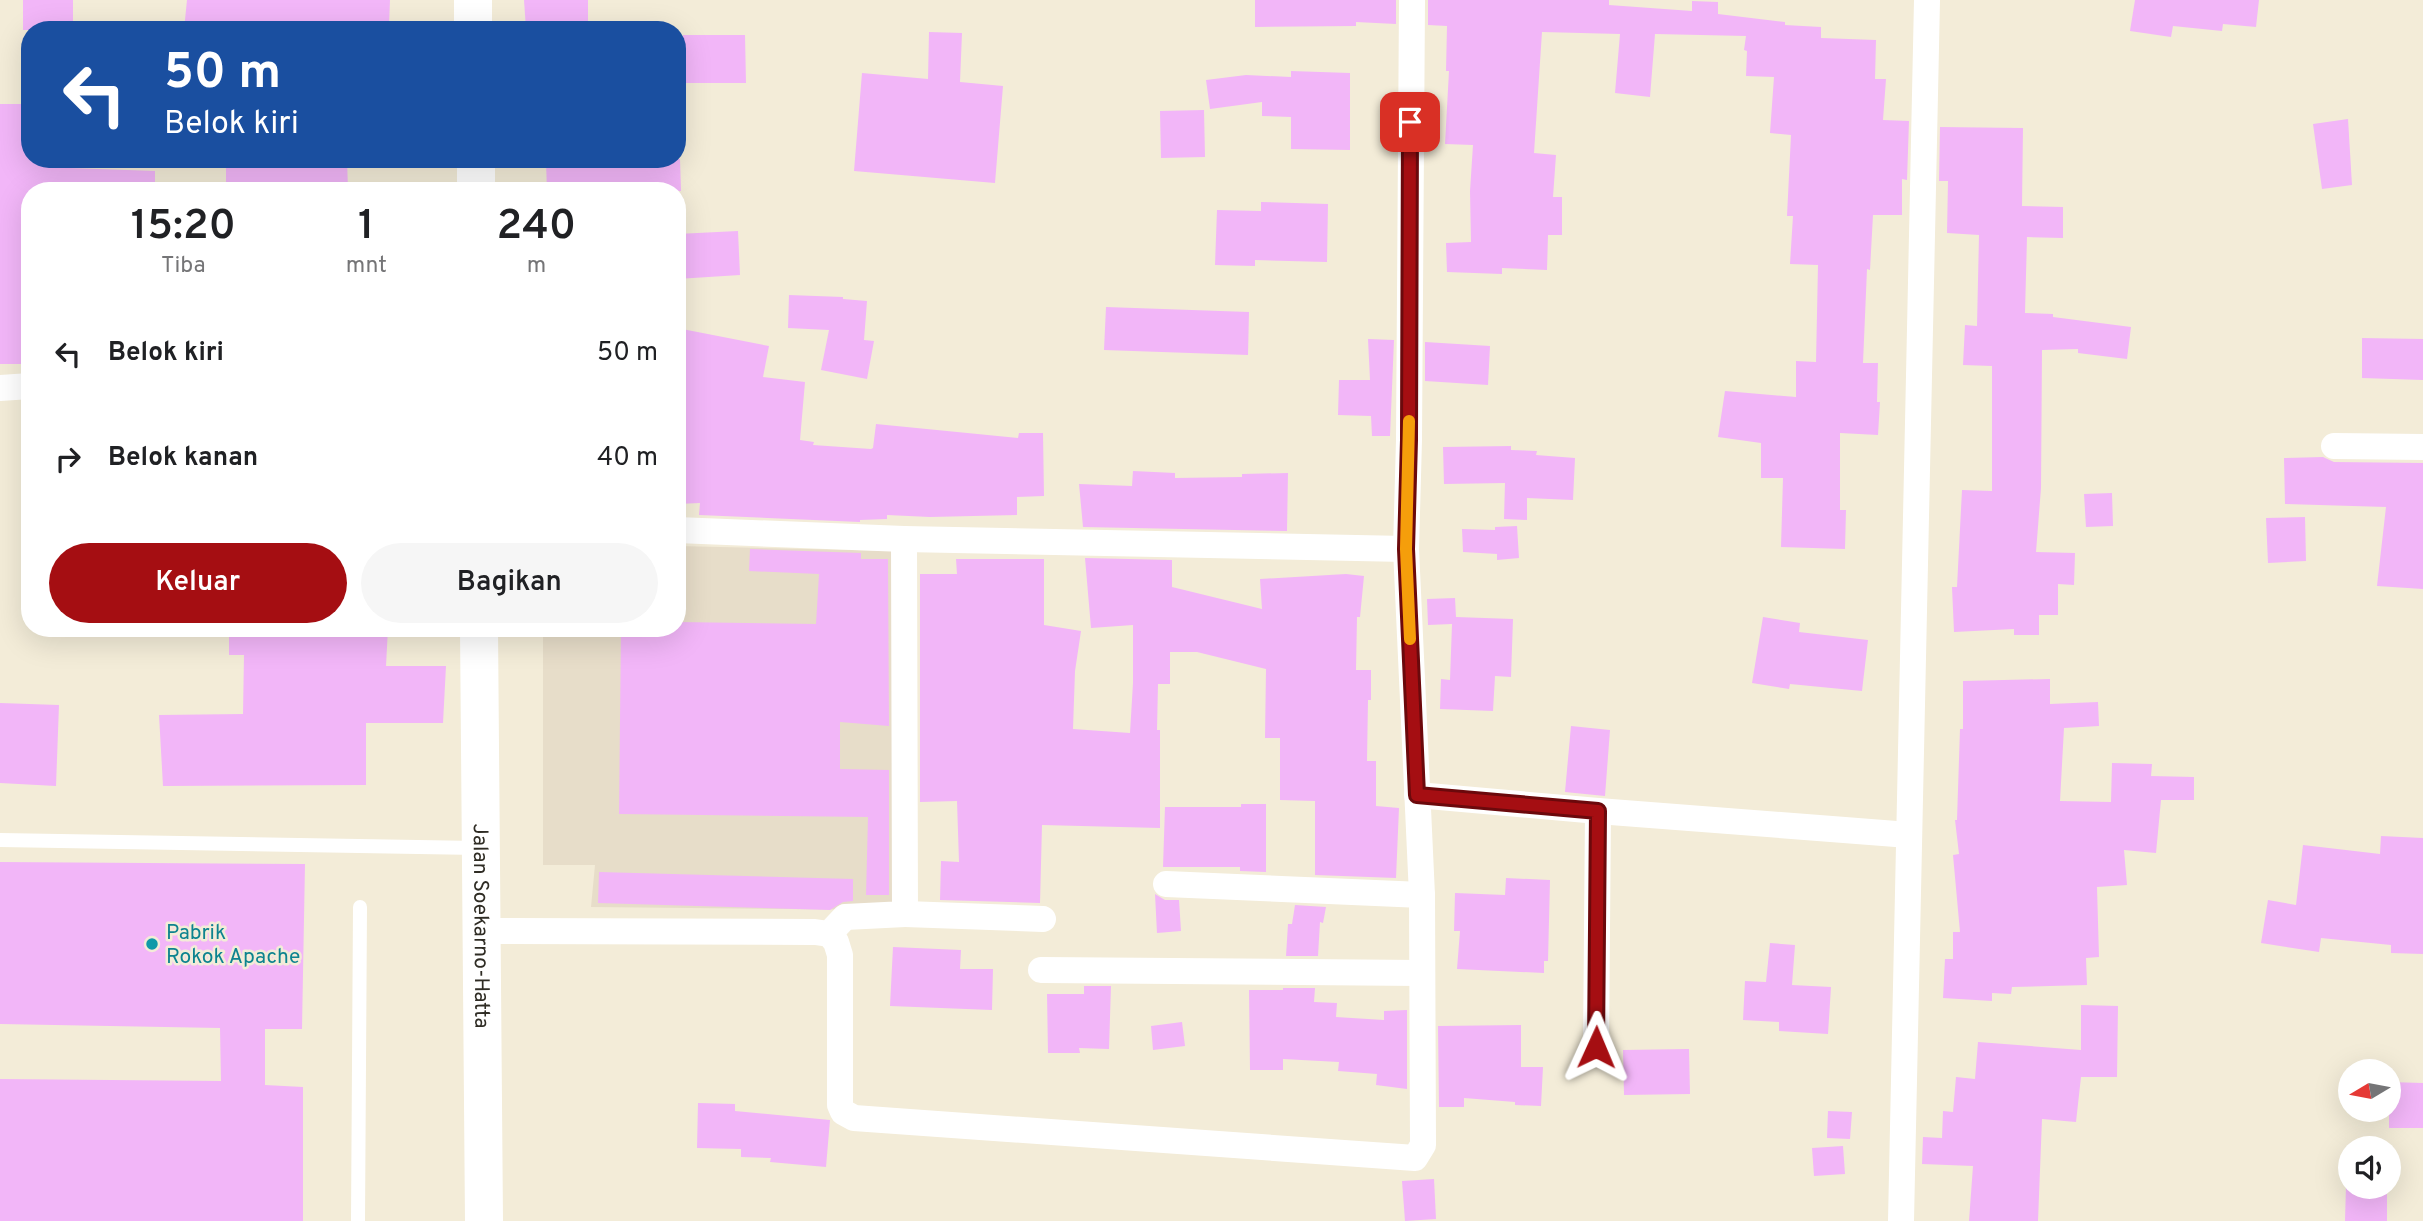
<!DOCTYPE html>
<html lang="id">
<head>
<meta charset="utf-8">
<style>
  body { margin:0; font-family:Overpass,sans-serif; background:#f6f6f6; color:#202124; height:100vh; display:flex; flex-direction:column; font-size:26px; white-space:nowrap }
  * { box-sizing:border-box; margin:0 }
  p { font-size:23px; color:#757577 }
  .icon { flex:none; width:38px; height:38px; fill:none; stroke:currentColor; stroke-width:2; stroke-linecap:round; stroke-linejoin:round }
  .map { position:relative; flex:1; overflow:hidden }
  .sheet { position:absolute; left:21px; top:182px; width:665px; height:455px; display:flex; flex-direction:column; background:#fff; border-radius:28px; box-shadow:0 7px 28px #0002 }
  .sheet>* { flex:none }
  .guide { position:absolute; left:21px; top:21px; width:665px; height:147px; border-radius:28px; box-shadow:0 7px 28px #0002; background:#1a4fa0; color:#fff; overflow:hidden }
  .needle { width:46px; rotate:260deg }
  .fabs { position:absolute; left:2338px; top:1059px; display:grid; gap:14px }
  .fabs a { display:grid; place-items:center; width:63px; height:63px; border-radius:50%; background:#fff; box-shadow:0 7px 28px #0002; font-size:35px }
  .pin { position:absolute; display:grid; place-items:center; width:60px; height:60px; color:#fff; margin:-30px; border-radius:14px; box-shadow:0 4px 10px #0006 }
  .me { position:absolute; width:77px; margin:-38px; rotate:1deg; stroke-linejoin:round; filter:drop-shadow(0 0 5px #0008) }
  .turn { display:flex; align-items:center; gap:24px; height:147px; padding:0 28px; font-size:32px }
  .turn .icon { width:91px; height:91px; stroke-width:2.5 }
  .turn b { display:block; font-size:49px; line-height:60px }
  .eta { display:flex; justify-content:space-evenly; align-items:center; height:119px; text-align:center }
  .eta b { font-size:42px; font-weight:600; line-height:49px }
  .action { display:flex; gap:14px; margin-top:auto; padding:14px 28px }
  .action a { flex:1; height:80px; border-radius:42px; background:#a50e12; color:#fff; font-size:28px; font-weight:600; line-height:80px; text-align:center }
  .action a+a { background:#f6f6f6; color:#202124 }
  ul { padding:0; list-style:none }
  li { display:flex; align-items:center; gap:21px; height:105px; padding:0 28px }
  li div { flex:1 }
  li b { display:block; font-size:26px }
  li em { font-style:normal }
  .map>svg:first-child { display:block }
</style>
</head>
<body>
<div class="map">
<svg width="2423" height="1221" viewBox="0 0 2423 1221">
  <rect width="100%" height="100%" fill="#f3ecd8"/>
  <path fill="#e7ddc9" d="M677,546L895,551L896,910L591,907L595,865H543V628H677Z"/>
  <g fill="#f2b6f8">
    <rect x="23" y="0" width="50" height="30"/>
    <path d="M187,0H390L389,26L365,24V30H184Z"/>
    <path d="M524,0H588V27L526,29Z"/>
    <path d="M1255,0H1396V24L1356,22V26L1255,27Z"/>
    <path d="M1428,0H1609V5L1692,11V1L1718,2V14L1785,22V25L1821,27V38L1876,40L1875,79H1886L1883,120L1909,121L1907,180L1902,179V215H1873L1870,270L1867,269L1863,363H1878L1877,402H1880L1878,435L1840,433V510H1846L1845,549L1781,547L1783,478H1761V443L1718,437L1725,391L1796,397V361L1816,362L1818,265L1790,264L1793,216H1787L1791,135L1770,133L1774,77L1746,76L1747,51L1744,50L1746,36L1655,34L1650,97L1615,93L1620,34L1542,32L1534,153L1556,155L1553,197H1562V235H1548L1547,270L1502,268V274L1447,272L1446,243L1471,242L1470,191L1473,145L1445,144L1449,71H1446L1447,26L1428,25Z"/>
    <path d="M2135,0H2259L2256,27L2223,24L2222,31L2173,26L2171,37L2130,31Z"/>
    <path d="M929,32L962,33L960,82L1003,86L995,183L854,171L862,73L928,79Z"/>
    <path d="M683,35H745L746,83H683V77H677V41H683Z"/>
    <path d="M1291,71L1350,73V150L1291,149V117L1262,116V102L1210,109L1206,80L1246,75L1291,77Z"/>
    <path d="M0,104H30V159H71L70,168L155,171V191H30V364H0Z"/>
    <path d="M1204,110L1205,157L1161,158L1160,111Z"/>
    <path d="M2348,119L2352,185L2322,189L2313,124Z"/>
    <path d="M1940,127L2023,128L2022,206L2063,207V238L2027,237L2025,313L2053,314V317L2131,327L2127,359L2078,353V349L2042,350L2041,488L2036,552L2075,553L2074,585L2058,584V615H2039V635H2014V629L1954,632L1952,587H1957L1962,490L1992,491V366L1963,365L1965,325L1977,326L1979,235L1947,233L1948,181H1939Z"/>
    <path d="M226,159H347L348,191H226Z"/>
    <path d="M680,159L681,191H547L546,162Z"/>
    <path d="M1261,202L1328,204L1327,262L1255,260V266L1215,265L1217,210L1261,211Z"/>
    <path d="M738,231L740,275L677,279V234Z"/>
    <path d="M789,295L843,297V299L867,301L864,340L874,341L867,379L821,370L829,330L788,328Z"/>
    <path d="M1106,307L1249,312L1248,355L1104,350Z"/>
    <path d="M677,328L769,346L763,377L805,382L800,440L814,442L813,445L871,449L873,448L876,424L1018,438L1019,433H1043L1044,496L1017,497V515L930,517L887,515V519L860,520V522L699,515L700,503L677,504Z"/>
    <path d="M2362,338L2423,339V380L2362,378Z"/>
    <path d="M1368,339L1394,340L1390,436H1372L1371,416L1338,415L1339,380H1370Z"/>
    <path d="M1425,342L1490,346L1488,385L1425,381Z"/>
    <path d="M1511,446V450L1537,451L1536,455L1575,458L1573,500L1527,498V520L1504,519L1505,483L1444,484L1443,447Z"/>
    <path d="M2323,457L2334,462L2423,463V589L2377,586L2386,507L2285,504L2284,458Z"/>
    <path d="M1133,471L1175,473V478L1242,477V474L1288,473L1287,531L1083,527L1079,484L1132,486Z"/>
    <path d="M2112,493L2113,526L2086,527L2084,494Z"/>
    <path d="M2305,517L2306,561L2268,563L2266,518Z"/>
    <path d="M1517,526L1519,558L1497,560V554L1463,552L1462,529L1495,530V527Z"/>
    <path d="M750,549L861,553V559H888L889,726L840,722V769L889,770V895H866L868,817L619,814L621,628H677V622L816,624L819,574L749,571Z"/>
    <path d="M1085,558L1172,560V587L1262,609L1260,579L1346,574L1364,576L1360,617H1357L1356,670H1371V700H1368L1367,761H1376V806L1399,808L1396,878L1315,875V801L1280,800V738H1265L1266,669L1197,652H1170V684H1158L1157,730H1160V828L1042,825L1040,903L940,900L941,861L959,862L957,801L920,802V574H957L956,559H1044V625L1081,631L1075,671L1073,729L1130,733L1133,683V625L1091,628Z"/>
    <path d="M1455,598L1456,617L1513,619L1511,677L1495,676L1493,711L1440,709L1441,679L1450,680L1452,624L1428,625L1427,599Z"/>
    <path d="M1763,617L1800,623L1799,632L1868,640L1862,691L1790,684L1789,689L1752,683Z"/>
    <path d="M229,628H388L386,666H446L443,723H366V785L163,786L159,715L243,714L244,655H229Z"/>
    <path d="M2050,679V704L2098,702L2099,726L2064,728L2060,801L2111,802L2112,763L2152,764L2151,776L2194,777V800H2161L2156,853L2124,850L2127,885L2097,887L2099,957L2086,958L2087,985L2012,987L2011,994L1992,993V1001L1943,998L1945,959H1953V932H1960L1953,855L1959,854L1955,820H1957L1960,729H1963V681Z"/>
    <path d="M0,703L59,705L56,786L0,783Z"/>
    <path d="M1571,726L1610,730L1605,796L1565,792Z"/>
    <path d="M1241,804H1266V872L1240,871V867H1163L1165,807H1241Z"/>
    <path d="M2381,836L2423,838V954L2391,953V945L2321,938L2319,952L2261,943L2268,900L2296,905L2303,845L2380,854Z"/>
    <path d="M0,862L305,864L302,1029H265V1085L303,1087V1221H0V1079L221,1081L220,1028L0,1024Z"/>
    <path d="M599,872L853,879V901L843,902L830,910L598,903Z"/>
    <path d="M1506,878L1550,880L1548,961H1544V973L1457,969L1460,931H1454L1455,893L1505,895Z"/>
    <path d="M1155,894L1165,900H1179L1181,931L1157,933Z"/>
    <path d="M1295,905L1326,907L1323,923L1320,922L1318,956H1286L1288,924H1292Z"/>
    <path d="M1770,943L1795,945L1792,985L1831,987L1828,1034L1779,1031V1022L1743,1020L1745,981L1766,982Z"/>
    <path d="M893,947L961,950L960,969H993L992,1010L890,1006Z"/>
    <path d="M1084,986H1111L1109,1049L1079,1048L1080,1053H1048L1047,994H1084Z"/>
    <path d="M1283,988H1315L1314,1002L1337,1003L1336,1017L1384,1020V1011L1407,1010V1089L1376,1085L1377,1074L1338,1071L1339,1062L1283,1059V1070H1250L1249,990H1283Z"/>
    <path d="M2081,1005L2118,1006L2117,1077H2081L2076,1122L2042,1119L2038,1221H1969L1973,1166L1922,1164L1923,1137L1942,1138L1943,1111L1953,1112L1956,1077L1975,1079L1978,1042L2081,1050Z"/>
    <path d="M1182,1022L1185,1046L1153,1050L1151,1026Z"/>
    <path d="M1521,1025V1067H1543L1541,1106L1515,1105V1102L1464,1098V1107H1439L1438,1026Z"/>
    <path d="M1689,1049L1690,1094L1624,1095L1623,1050Z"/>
    <path d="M2389,1082L2423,1083V1128H2389Z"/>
    <path d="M698,1103L735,1104V1111L830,1120L826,1167L770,1162L771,1158L741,1157V1149L697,1148Z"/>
    <path d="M1828,1111L1852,1112L1850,1139L1827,1138Z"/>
    <path d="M1843,1146L1845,1174L1814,1176L1812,1148Z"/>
    <path d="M1434,1179L1436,1219L1405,1221L1402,1181Z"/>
    <path d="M2346,1186H2387V1221H2345Z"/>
  </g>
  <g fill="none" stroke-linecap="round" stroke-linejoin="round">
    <g stroke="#fff" stroke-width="14">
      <path d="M0,840L478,848"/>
      <path d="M358,1221L360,907"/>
    </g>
    <g stroke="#fff" stroke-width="26">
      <path d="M0,388L30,386"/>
      <path d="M2334,446L2423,447"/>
      <path d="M677,530L904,539L1406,549"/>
      <path d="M1417,795L1598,811L1909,835"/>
      <path d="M1166,884L1422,895"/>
      <path d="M905,914L1043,919"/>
      <path d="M481,931L815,932L829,934L836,942L840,955V1105L843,1112L854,1118L1415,1158L1423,1145L1422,895L1406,549L1409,440L1412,0"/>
      <path d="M829,934L845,917L905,914L904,539"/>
      <path d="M1041,970L1422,973"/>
      <path d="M1596,1047L1598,811"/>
      <path d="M1901,1221L1927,0"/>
    </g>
    <g stroke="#fff" stroke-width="38">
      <path d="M473,0V30"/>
      <path d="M476,159V191"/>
      <path id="s1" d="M479,628L484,1221"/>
    </g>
  </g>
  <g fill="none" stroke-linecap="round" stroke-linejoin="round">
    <g stroke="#6b090c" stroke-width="18">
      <path id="route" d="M1410,122L1409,440L1406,549L1417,795L1598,811L1596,1047"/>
    </g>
    <use href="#route" stroke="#a50e12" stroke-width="12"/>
    <path stroke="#f59e0b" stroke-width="12" d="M1409,421L1406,549L1410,639"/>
  </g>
  <circle fill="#0f9aa8" stroke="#f3ecd8" stroke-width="2.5" cx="152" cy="944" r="7"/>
  <g text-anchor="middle" stroke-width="5" stroke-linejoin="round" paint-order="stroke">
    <g font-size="21" fill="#2f2c24" stroke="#f3ecd8">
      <text dy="7" stroke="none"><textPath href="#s1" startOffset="298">Jalan Soekarno-Hatta</textPath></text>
    </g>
    <g font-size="21" fill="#0d838f" stroke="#f3ecd8" text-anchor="start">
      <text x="166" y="939">Pabrik<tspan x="166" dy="24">Rokok Apache</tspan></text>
    </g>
  </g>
</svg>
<div class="fabs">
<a><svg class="needle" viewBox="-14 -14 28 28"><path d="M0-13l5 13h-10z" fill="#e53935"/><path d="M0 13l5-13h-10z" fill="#757577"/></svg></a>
<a><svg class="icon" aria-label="sound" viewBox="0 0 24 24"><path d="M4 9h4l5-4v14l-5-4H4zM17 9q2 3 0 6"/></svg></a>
</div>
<div class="pin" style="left:1410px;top:122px;background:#d93025"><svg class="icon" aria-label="arrive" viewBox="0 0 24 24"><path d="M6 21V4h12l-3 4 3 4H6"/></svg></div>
<svg class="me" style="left:1596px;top:1047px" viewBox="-20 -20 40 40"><path d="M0-17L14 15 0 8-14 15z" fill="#a50e12" stroke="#fff" stroke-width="4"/></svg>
<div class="guide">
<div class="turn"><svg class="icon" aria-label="left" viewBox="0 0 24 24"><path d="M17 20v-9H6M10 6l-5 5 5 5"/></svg><div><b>50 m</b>Belok kiri</div></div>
</div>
<section class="sheet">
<div class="eta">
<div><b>15:20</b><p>Tiba</p></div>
<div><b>1</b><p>mnt</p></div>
<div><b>240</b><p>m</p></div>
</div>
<ul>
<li><svg class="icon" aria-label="left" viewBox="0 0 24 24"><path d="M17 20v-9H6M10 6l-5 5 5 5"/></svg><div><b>Belok kiri</b></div><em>50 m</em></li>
<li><svg class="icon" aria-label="right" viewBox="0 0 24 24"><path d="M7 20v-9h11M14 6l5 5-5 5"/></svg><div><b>Belok kanan</b></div><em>40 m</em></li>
</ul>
<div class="action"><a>Keluar</a><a>Bagikan</a></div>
</section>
</div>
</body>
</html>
